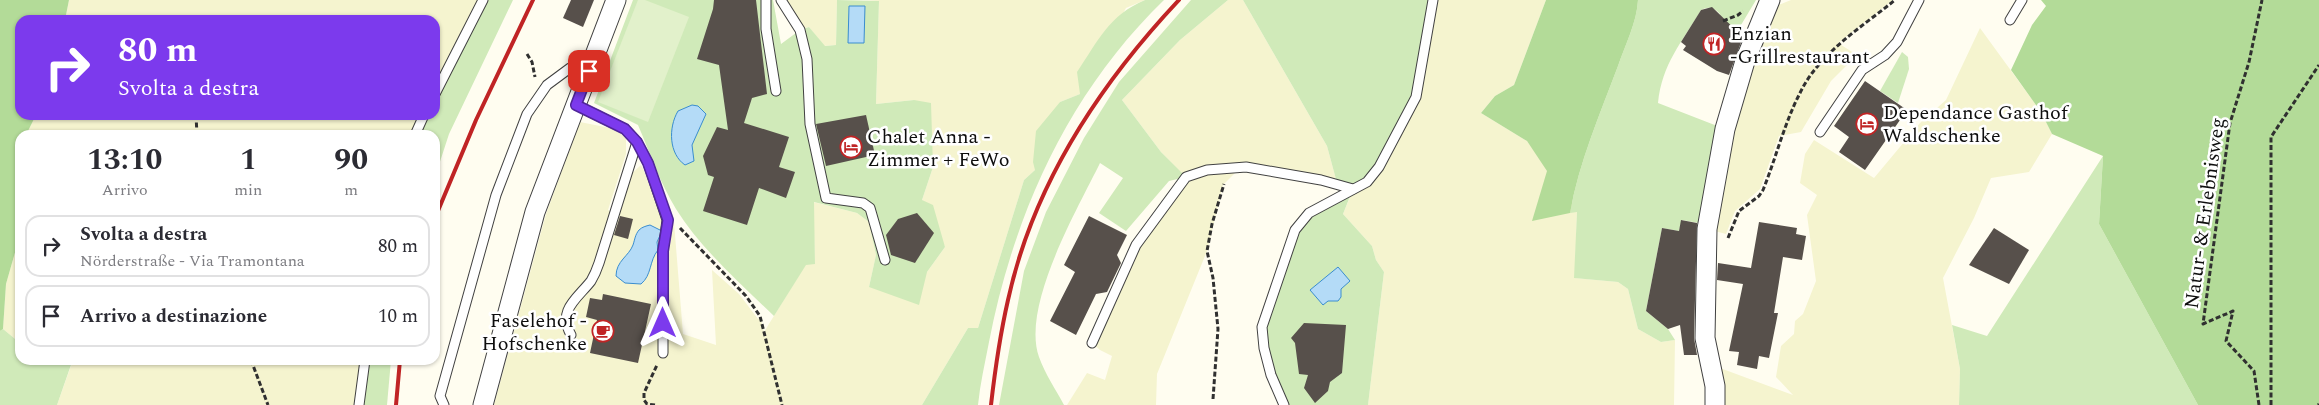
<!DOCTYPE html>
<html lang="it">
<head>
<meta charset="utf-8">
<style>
  body { margin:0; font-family:Spectral,serif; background:#f7f7f7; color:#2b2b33; height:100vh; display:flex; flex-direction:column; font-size:19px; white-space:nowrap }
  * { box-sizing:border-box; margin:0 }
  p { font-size:16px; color:#7c7c81 }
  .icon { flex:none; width:28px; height:28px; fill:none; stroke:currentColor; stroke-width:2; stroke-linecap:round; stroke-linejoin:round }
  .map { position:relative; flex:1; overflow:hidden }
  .side { position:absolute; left:15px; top:130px; width:425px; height:235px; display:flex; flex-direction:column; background:#fff; border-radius:15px; box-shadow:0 1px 4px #0004 }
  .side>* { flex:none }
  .top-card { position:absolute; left:15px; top:15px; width:425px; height:105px; border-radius:15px; box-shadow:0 1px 4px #0004; background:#7c3aed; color:#fff; overflow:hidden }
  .pin { position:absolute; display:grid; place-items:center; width:42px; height:42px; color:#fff; margin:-21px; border-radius:10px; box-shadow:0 2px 8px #0006 }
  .me { position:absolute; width:55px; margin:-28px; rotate:0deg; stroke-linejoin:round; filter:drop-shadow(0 0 4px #0008) }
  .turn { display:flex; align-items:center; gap:18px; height:105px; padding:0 20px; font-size:22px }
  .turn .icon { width:65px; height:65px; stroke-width:2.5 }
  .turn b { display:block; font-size:35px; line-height:42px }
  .eta { display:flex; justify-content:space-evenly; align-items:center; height:85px; text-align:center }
  .eta b { font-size:30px; font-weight:700; line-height:35px }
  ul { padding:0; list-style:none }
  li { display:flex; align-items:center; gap:15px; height:62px; margin:0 10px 8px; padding:0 10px; border:2px solid #e1e1e2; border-radius:15px }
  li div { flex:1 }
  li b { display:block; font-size:19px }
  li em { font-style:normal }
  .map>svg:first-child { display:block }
</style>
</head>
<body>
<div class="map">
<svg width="2319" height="405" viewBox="0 0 2319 405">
  <rect width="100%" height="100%" fill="#fffdf0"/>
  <g fill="#f5f4cf">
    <path d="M69,0H483L435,94V20H65Z"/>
    <path d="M781,0H837L836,45L824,46L809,27L800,30Z"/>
    <path d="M863,0H1145L1126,8L1080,94L1060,102L1035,170L1024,180L978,328H968L922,405H494L546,214L580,122L615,129L626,138V154L608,210L617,215L629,176L641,165L664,211L674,222L683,334L716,345L712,270L739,294L758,319L760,316L764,332L806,264H815L813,202L857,213L869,222L876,255L869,287L927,272L945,247L922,200L933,167L914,100L876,104L879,1Z"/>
    <path d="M1228,0H1243L1327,146L1337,183L1240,168L1223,185L1207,251L1157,374L1156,405H1067L1087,373L1105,380L1112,356L1100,350L1092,343L1136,245L1186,178L1161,152L1122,100L1180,40Z"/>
    <path d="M1433,0H1546L1514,85L1495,96L1481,113L1527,141L1577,211L1575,278L1618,282L1628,289L1638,329L1661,342L1675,340L1674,405H1368L1384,272L1376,260L1372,246L1343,214Z"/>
    <path d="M1791,0H1893L1838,43L1857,55L1831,81L1801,132L1779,136L1760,189L1735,211L1726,234L1707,229L1725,129L1776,6Z"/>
    <path d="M1980,28L2041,112L2052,134L2029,172L1991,178L1974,218L1943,278L1960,369L1959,405H1721L1720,368L1793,395L1776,377L1781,346L1794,334L1795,321L1803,314L1816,281L1807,215L1817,195L1800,183L1805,154L1814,140L1874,178L1920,123L1946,100Z"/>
    <path d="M36,115L48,117L49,115H424L415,135H26Z"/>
    <path d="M20,235V343L3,329L6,284Z"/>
    <path d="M64,360H365L359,405H57L72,363Z"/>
  </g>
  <g fill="#d0eab9">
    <path d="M483,0H513L449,134L435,177V135H415L424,115H435V94Z"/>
    <path d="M633,0H773L781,44L800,30L809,27L825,46L836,45L837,0L879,1L876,104L914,100L931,103L933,167L922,200L933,205L945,247L927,272L919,305L869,287L876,255L869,222L857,213L814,202L815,264L806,265L774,316C740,283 701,249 676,209C660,183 650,153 638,125L594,103Z"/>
    <path d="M1145,0H1164C1069,92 1014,213 989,342C985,363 980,384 978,405H922L968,328H978L1024,180L1035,170L1033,162L1036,131L1060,102L1080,94L1077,72C1098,41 1109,15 1145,0Z"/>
    <path d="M1191,0H1228L1180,40L1122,100L1161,152L1186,177L1169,181L1126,231L1099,213L1123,178L1100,163C1077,210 1021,306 1039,357C1045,374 1056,390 1064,405H999L1024,271L1046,212L1084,138L1119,82Z"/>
    <path d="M1243,0H1433L1420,81L1379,167L1353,189L1343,214L1372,246L1376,260L1384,272L1368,405H1284L1271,375L1262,327L1299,223L1352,189L1337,183L1327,146Z"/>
    <path d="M1638,0H1756L1738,30L1721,20L1720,14C1714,7 1709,6 1701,10C1682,42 1662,64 1658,103L1725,129L1699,223L1682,220L1679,231L1662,228L1646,311L1668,329L1675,340L1661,342L1638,329L1628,289L1618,282L1574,278L1577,212L1570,213C1579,162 1600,114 1618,66C1625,45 1637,22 1638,0Z"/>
    <path d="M1902,52L1908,57L1909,69L1898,103L1880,91Z"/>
    <path d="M2103,156L2099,224L2198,405H1959L1960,369L1952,325L1987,336Z"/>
    <path d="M3,329L20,343V360H64L72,362L57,405H0V331Z"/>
    <path d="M365,360H391L387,405H359Z"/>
  </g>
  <g fill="#b3db98">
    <path d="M0,0H69L65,20H20V115H36L26,135H20V235L6,284L3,329L0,331Z"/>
    <path d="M1546,0H1638C1637,22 1625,45 1618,66C1600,114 1579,162 1570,213L1532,221L1547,171L1527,141L1481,113L1495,96L1514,85Z"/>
    <path d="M2041,0H2319V405H2198L2099,224L2103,156L2052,134L2041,112L2011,70L2032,25L2046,6Z"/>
  </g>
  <path fill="#e2f1cb" d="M638,0H645L689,17L648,122L598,102Z"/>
  <g fill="#b4dbf7" stroke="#3a8dcf">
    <path d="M849,6H865L864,43H848Z"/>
    <path d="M692,105L698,106L706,114L692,145L694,161L685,165C669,154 668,128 678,111Z"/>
    <path d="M650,225L662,231L657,242L658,250C649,261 652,275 641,284L625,283L616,276C616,261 629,256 633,245C635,239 635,235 639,230C642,227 646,226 650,225Z"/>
    <path d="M1338,267L1350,281L1341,289V297L1338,301H1328L1323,305L1310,290Z"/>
  </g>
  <g fill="#57504b">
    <path d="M571,0H594L583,27L563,18Z"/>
    <path d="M714,0H756L767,94L752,98L744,123L789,137L779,167L795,172L786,198L759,188L747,225L703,211L714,177L708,175L703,156L717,127L728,130L719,65L697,59L713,9Z"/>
    <path d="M1712,7L1743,37L1729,75L1717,71L1683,50L1686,46L1681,42L1701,10Z"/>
    <path d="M1865,81L1907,110L1865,170L1839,152L1849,137L1834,126Z"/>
    <path d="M866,115L875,155L826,166L816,124Z"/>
    <path d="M917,213L934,233L915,263L891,255L886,235L898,219Z"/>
    <path d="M620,216L633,219L628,239L614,235Z"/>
    <path d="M1089,216L1127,235L1117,255L1121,263L1107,292L1096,294L1076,335L1050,321L1075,272L1064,265Z"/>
    <path d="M1681,220L1697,223L1694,338L1697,355H1684L1680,325L1668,329L1646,311L1662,228L1679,231Z"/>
    <path d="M1759,222L1797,228L1796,234L1806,236L1802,260L1783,257L1774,313H1778L1769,358L1759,356L1757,369L1737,365L1739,352L1729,351L1743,284L1717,280L1718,263L1751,268Z"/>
    <path d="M1994,228L2029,250L2009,284L1969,265Z"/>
    <path d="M603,294L651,304L638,363L590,353L597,320L586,317L590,298L602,300Z"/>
    <path d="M1304,323L1346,325L1342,373L1330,382L1328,391L1315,403L1304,388L1308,375L1299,374L1295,343L1291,338Z"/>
  </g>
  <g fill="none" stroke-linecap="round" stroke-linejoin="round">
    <g stroke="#414141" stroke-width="11">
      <g id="service">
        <path d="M766,0V29L776,91"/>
        <path d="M781,0L800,30L807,59L810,124L826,198L863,203L870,208L885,260"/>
        <path d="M2010,20L2022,0"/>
        <path d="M435,94L483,0"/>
        <path d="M576,105L625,129L637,142L648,163L667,220L663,251V353"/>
        <path d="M1820,132L1862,70L1885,55L1897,42L1919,0"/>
        <path d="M415,135L424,115"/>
        <path d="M571,335C557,310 577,299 591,281C594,276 597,269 599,263L637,142"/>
        <path d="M1092,343L1136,245L1186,177L1207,170L1246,167L1321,180L1353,189"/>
        <path d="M359,405L365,360"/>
        <path d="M444,405L440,396L496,195L527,114L547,85L570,68L589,71"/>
        <path d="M1284,405L1271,375L1264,348L1262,327L1295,230L1309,213L1367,182L1379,167L1416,97L1433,0"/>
      </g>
    </g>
    <g stroke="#414141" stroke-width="21">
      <g id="minor">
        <path d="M483,405L535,212L616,0"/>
        <path d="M1715,405V386L1705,338L1707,229L1725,129L1745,61L1770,0"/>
      </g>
    </g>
    <g stroke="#303030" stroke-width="3" stroke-dasharray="5 2.5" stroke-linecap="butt">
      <path d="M1723,21L1738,15L1743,11"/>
      <path d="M527,54L532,62L535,77"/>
      <path d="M196,115L197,135"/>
      <path d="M680,228L746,296L760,316L782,405"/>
      <path d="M1728,238L1739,211L1759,196L1763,190C1776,158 1784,124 1800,93C1819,53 1862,27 1895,0"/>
      <path d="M251,360L268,405"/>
      <path d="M1213,399L1218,329L1213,278L1207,251L1212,224L1224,184"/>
      <path d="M655,405L647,404L644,400V393L657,365"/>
      <path d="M2259,405L2254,371L2226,341L2233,311L2203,324L2230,123L2249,62L2262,0"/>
      <path d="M2271,405V137L2319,65"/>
      <path d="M2318,405L2319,404"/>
    </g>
    <use href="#service" stroke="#fff" stroke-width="9"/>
    <use href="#minor" stroke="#fff" stroke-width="19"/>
    <g stroke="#c02425" stroke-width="4">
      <path d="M435,218L476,120L533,0"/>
      <path d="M396,405L400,360"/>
      <path d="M991,405C995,370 1000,335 1008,300C1033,185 1099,85 1179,0"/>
    </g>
  </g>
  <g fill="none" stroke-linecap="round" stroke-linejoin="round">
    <g stroke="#51269a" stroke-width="12">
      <path id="route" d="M589,71L576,105L625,129L637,142L648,163L668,220L663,251V323"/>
    </g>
    <use href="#route" stroke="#7c3aed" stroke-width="9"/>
  </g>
  <defs>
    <g id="restaurant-ring" transform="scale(1.125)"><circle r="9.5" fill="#fff" stroke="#c02425" stroke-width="1.5"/><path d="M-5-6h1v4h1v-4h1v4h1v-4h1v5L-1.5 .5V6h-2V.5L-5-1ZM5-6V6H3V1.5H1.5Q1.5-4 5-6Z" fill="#c02425"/></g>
    <g id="hotel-ring" transform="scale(1.125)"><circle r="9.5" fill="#fff" stroke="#c02425" stroke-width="1.5"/><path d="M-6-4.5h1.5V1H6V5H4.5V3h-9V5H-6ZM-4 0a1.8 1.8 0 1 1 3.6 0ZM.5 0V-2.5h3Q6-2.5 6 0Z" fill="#c02425"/></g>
    <g id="cafe-ring" transform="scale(1.125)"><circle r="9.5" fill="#fff" stroke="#c02425" stroke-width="1.5"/><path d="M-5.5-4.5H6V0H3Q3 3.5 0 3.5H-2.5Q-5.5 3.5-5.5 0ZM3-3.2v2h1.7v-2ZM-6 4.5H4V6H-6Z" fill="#c02425"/></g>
  </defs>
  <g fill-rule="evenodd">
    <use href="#restaurant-ring" x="1714" y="44"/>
    <use href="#hotel-ring" x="1867" y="124"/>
    <use href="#hotel-ring" x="851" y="147"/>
    <use href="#cafe-ring" x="603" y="331"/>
  </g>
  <g text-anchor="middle" stroke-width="5" stroke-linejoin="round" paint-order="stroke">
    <g font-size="20" fill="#0e0e0e" stroke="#fff" text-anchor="start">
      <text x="1730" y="40">Enzian<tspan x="1730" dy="23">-Grillrestaurant</tspan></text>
      <text x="1883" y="119">Dependance Gasthof<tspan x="1883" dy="23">Waldschenke</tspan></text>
      <text x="867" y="143">Chalet Anna -<tspan x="867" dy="23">Zimmer + FeWo</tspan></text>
      <text x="587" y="327" text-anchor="end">Faselehof -<tspan x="587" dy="23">Hofschenke</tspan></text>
    </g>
    <g font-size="20" fill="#0e0e0e" stroke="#fff">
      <text transform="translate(2204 213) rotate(-82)" y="7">Natur- &amp; Erlebnisweg</text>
    </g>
  </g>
</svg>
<div class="pin" style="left:589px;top:71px;background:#d93025"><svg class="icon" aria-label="arrive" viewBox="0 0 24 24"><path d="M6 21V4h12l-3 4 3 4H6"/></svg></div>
<svg class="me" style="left:663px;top:323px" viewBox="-20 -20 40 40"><path d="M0-17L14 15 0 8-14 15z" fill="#7c3aed" stroke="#fff" stroke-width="4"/></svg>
<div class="top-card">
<div class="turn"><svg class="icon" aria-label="right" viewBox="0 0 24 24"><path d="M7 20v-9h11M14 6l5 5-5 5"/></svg><div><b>80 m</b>Svolta a destra</div></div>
</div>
<section class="side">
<div class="eta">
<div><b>13:10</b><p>Arrivo</p></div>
<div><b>1</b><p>min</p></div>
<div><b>90</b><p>m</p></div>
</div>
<ul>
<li><svg class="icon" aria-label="right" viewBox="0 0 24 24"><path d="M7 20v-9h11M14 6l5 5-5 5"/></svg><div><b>Svolta a destra</b><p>Nörderstraße - Via Tramontana</p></div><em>80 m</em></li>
<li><svg class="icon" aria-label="arrive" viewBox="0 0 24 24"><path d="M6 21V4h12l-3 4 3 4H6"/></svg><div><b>Arrivo a destinazione</b></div><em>10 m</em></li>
</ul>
</section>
</div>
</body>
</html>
